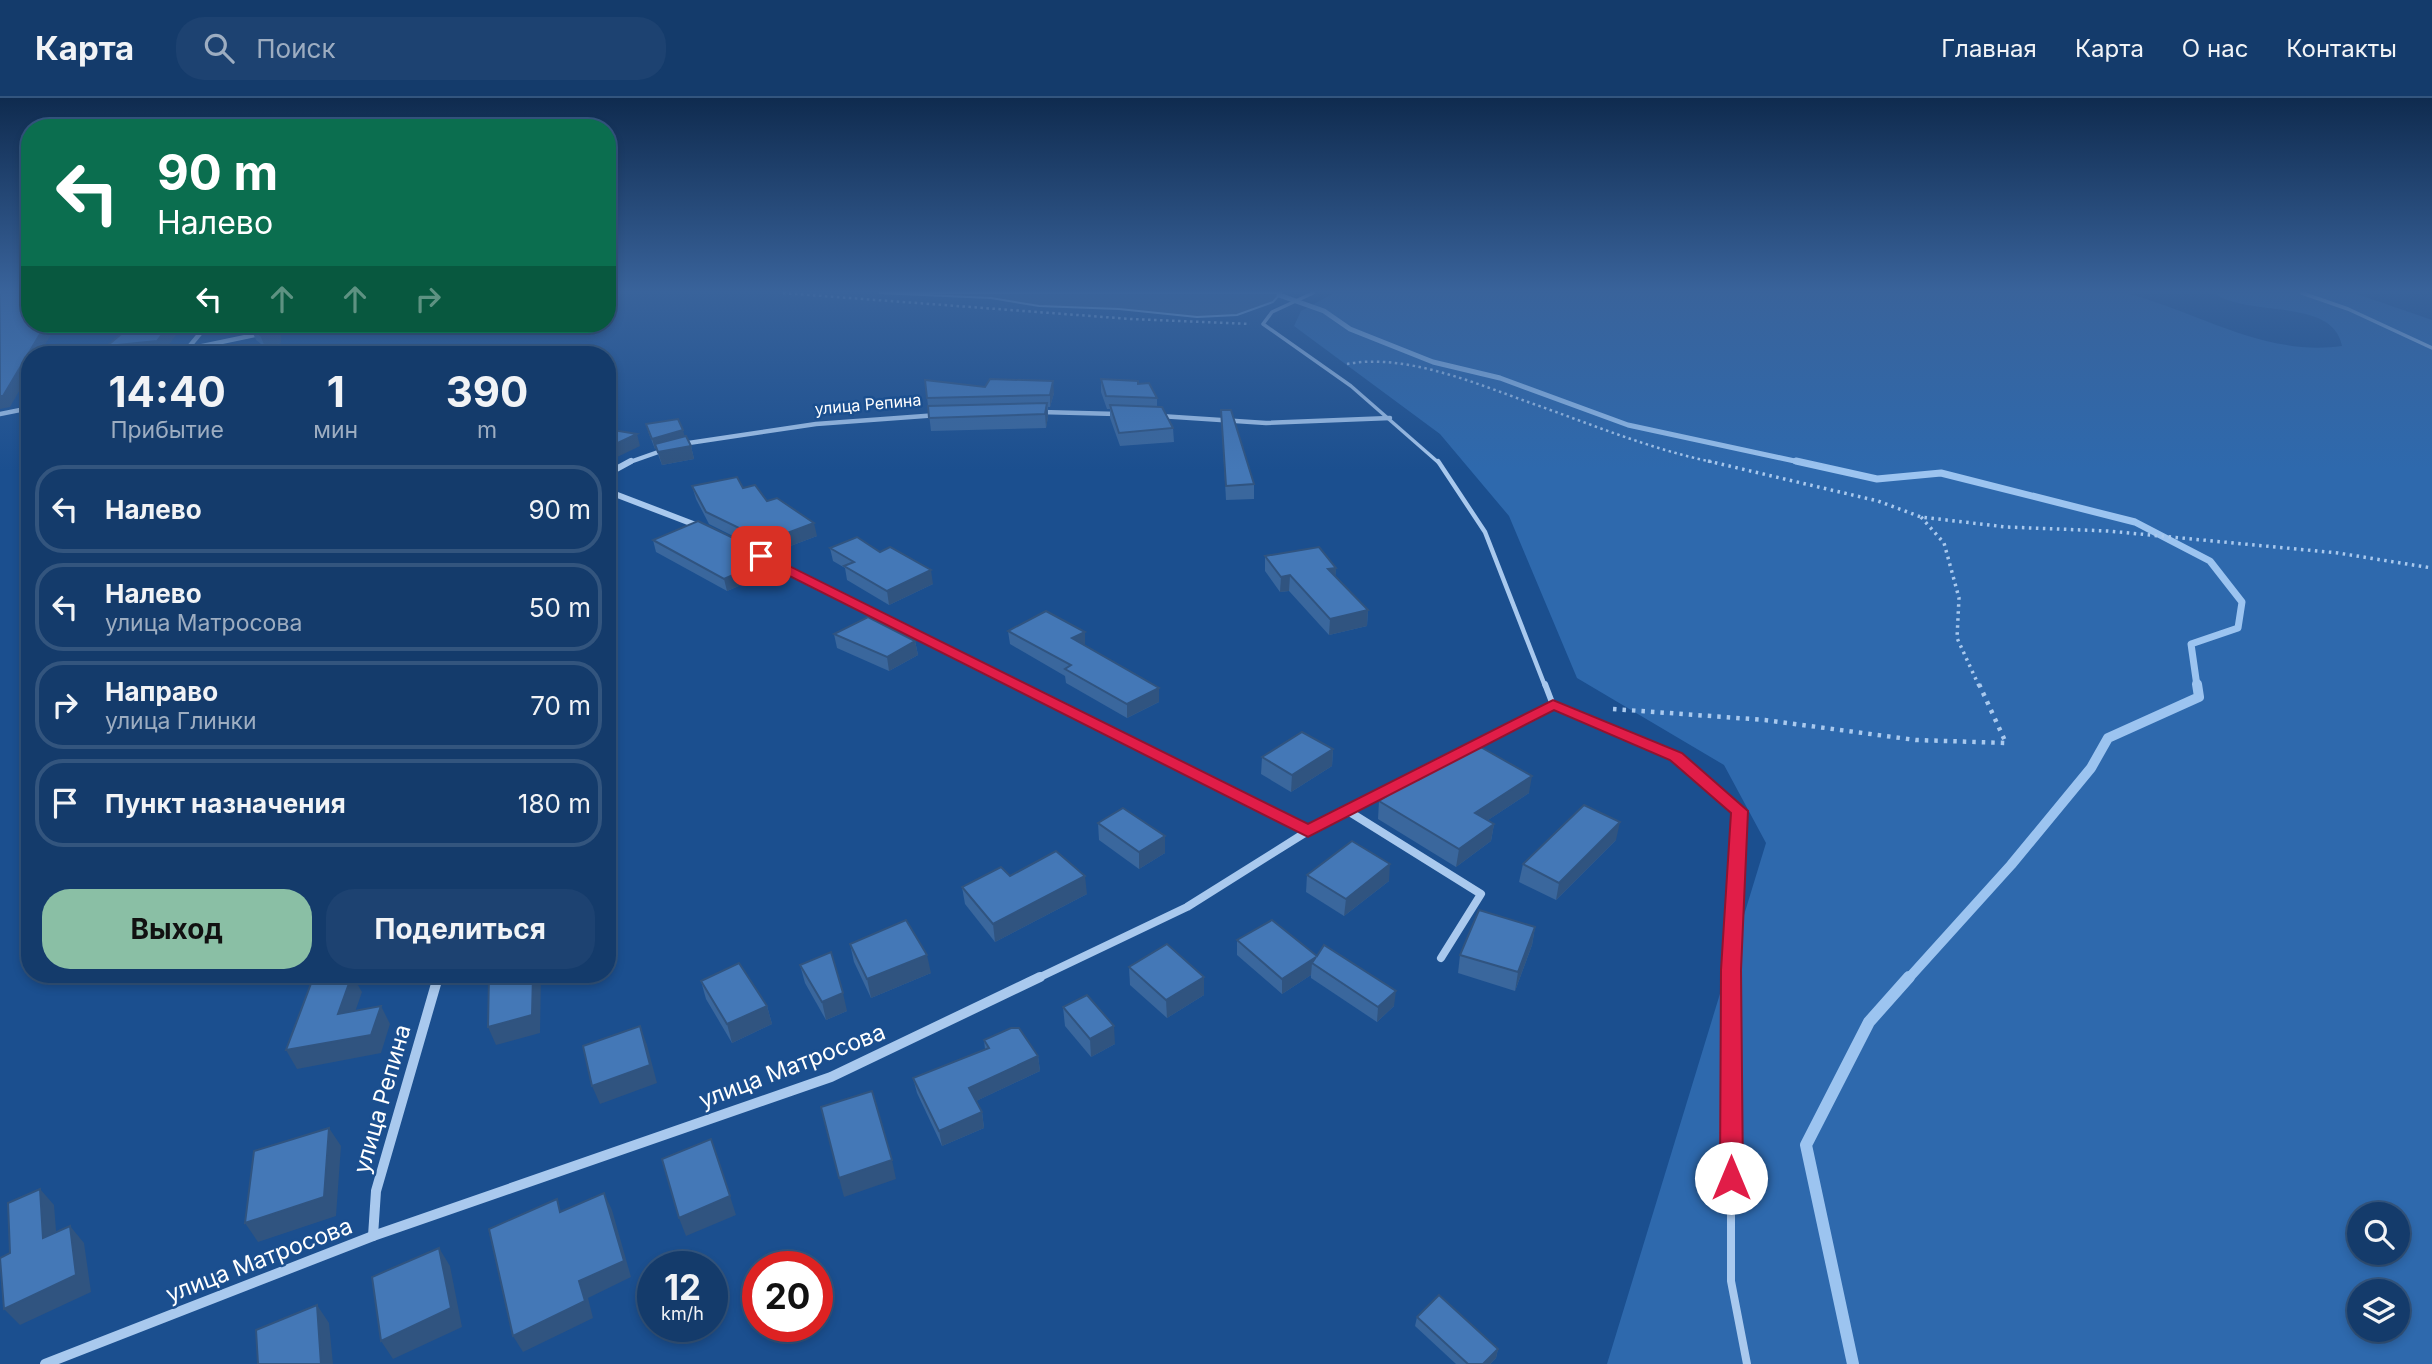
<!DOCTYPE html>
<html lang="ru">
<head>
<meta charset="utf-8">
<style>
  body { margin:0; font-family:Inter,sans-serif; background:#1d4271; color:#f1f3f6; height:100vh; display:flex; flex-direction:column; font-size:26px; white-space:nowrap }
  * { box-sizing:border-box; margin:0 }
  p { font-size:23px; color:#9dadc1 }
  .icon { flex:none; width:38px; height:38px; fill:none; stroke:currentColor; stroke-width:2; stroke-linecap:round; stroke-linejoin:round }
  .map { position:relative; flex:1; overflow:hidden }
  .side { position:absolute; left:21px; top:248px; width:595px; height:637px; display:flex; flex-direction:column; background:#143b6b; border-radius:28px; box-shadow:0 4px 10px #0003,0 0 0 2px #33557e }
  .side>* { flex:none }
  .top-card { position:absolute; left:21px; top:21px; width:595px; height:214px; border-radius:28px; box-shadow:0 4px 10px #0003,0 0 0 2px #33557e; background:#0b6e4f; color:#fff; overflow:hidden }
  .controls { position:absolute; left:2347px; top:1104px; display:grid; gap:14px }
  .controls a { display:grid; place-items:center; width:63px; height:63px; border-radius:50%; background:#143b6b; box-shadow:0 4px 10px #0003,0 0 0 2px #33557e; font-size:35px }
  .speed { position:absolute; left:637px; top:1153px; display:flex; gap:14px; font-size:35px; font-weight:700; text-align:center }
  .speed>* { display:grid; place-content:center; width:91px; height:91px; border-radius:50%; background:#143b6b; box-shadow:0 4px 10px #0003,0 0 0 2px #33557e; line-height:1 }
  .speed small { font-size:18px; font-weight:400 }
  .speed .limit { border:10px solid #d22; background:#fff; color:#111 }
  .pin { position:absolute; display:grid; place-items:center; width:60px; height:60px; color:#fff; margin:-30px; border-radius:14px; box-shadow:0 4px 10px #0006 }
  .me { position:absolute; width:77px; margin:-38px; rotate:0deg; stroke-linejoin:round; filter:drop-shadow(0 0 5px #0008) }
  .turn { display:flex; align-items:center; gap:24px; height:147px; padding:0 21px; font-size:32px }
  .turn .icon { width:91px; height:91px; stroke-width:2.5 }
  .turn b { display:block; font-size:49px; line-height:60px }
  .lanes { display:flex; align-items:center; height:66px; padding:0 21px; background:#0003; justify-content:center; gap:35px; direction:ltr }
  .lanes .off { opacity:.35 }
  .eta { display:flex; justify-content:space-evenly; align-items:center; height:119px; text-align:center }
  .eta b { font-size:42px; font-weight:700; line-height:49px }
  .primary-button { display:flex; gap:14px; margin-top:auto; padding:14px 21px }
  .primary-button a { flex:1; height:80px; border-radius:28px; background:#8abfa5; color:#111; font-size:28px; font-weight:700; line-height:80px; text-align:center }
  .primary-button a+a { background:#1d4271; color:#f1f3f6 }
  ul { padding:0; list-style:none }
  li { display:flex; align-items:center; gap:21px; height:88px; margin:0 14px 10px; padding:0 7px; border:4px solid #33557e; border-radius:28px }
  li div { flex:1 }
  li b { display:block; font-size:26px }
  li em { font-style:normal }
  header { display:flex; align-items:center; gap:42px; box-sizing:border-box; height:98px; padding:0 35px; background:#143b6b; border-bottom:2px solid #33557e }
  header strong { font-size:33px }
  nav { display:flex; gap:38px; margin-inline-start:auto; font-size:24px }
  .search { width:490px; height:63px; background:#1d4271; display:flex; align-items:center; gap:18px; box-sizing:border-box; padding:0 24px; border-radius:28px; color:#9dadc1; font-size:26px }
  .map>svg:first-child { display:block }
</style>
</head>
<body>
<header>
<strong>Карта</strong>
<div class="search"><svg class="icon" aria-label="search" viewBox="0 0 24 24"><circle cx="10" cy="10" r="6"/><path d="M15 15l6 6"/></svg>Поиск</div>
<nav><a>Главная</a><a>Карта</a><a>О нас</a><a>Контакты</a></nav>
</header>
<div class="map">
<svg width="2432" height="1266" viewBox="0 0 2432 1266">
  <rect width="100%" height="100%" fill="#1b4f8f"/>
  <path fill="#2e69ad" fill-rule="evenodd" d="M1334,195H2125C2197,213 2264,259 2342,248C2333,199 2248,220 2214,195H2354L2432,222V1266H1607L1766,745L1724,667L1577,580L1509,418L1440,336L1294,228L1301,213ZM2359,1116H2398V1155H2359ZM2359,1194H2398V1232H2359Z"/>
  <path fill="#3c6290" stroke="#9cc4f0" stroke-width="2" d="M879,195H1281L1273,204L1237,217L1197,219L1119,211L1039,208L991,200Z"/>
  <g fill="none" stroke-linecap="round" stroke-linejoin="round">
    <path stroke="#9cc4f0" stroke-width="5" d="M1279,197L1324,213L1350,231L1433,264L1500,280L1628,327L1804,365"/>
    <path stroke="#9cc4f0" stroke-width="7" d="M1796,363L1877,381L1941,375L2135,424L2210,463L2242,504L2238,530L2191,546L2197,588"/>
    <path stroke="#9cc4f0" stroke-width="10" d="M1908,881L2011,767L2091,670L2108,640L2199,599L2197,586"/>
    <path stroke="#9cc4f0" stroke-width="12" d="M1853,1266L1806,1047L1869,924L1909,879"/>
    <g stroke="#a9c9ee" stroke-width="2.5" stroke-dasharray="2.5 3.5" stroke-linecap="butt">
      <path d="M783,195L1131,221L1250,226"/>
      <path d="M1347,266C1404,255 1475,285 1528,304C1591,326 1652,352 1717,365"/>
    </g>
    <g stroke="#a9c9ee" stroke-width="3.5" stroke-dasharray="2.5 4.5" stroke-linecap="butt">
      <path d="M1708,363L1878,403L1921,419L2006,429L2108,433L2338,455L2432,470"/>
      <path d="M1921,419L1944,445L1959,500L1957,540L1979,588"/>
    </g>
    <path stroke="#a9c9ee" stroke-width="4.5" stroke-dasharray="3.5 6" stroke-linecap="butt" d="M1613,611L1765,622L1916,642L2006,645L1979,586"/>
    <g stroke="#a9c9ee" stroke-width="3.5">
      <path d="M1313,195L1272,214L1263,226L1351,288L1439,365"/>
      <path d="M2302,195L2348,211L2432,250"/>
    </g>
    <path stroke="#a9c9ee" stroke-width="4.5" d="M1438,363L1485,434L1545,588"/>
    <path stroke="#a9c9ee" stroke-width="6" d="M1545,586L1553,607L1676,659L1740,713L1731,881"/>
    <path stroke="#a9c9ee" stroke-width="8" d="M1731,879V1183L1747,1266"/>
    <g stroke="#a9c9ee" stroke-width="4.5">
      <path d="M188,250L208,226"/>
      <path d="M176,257L188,251L307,226"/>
      <path d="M1041,314L1117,316"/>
      <path d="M0,316L30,310"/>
      <path d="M1160,318L1266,325L1390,320"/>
      <path d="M682,346L816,326L938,317"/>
      <path d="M627,365L664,352"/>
    </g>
    <g stroke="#a9c9ee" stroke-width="6">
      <path d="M607,376L631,363"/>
      <path d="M607,393L701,429"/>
      <path d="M747,451L1019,588"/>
    </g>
    <g stroke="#a9c9ee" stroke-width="8">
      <path d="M1016,586L1308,733"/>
      <path d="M1348,713L1481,796L1441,860"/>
      <path d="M438,881L439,877"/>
      <path d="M1036,881L1187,809L1308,733L1553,607"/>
    </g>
    <g stroke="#a9c9ee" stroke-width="10">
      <path d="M373,1138L376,1093L438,879"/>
      <path d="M45,1266L373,1138L831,979L1040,879"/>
    </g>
  </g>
  <g fill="#3a679d">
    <path d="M236,226H280L277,227L281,236V245L265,249L256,242L252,233L246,234Z"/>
    <path d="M1101,281L1139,286L1157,300V309L1173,330L1174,344L1120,348L1110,320V311H1107L1101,294Z"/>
    <path d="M925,282L985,289L1054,295L1050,309H1048V319L1046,330L931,333Z"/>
    <path d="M1221,312L1254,386V401L1226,402Z"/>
    <path d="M646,326L685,339L691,348L694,361L662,367L656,351H655L649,336Z"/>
    <path d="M692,388L743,390L767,403L817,438L769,456L709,426L696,401Z"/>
    <path d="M653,442L755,461L751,463L758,466L760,479L727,493L656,454Z"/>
    <path d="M830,450L933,486L889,507L847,482L845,470L833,463Z"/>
    <path d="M1265,458L1336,470L1335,479L1368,512L1367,528L1329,537L1289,493L1280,494L1265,473Z"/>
    <path d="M1008,533L1085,534V548L1159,604L1127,620L1066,585L1065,578L1010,546Z"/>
    <path d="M834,536L915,543L918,557L889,573L837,550Z"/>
    <path d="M1333,651L1332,668L1291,694L1261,676L1262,659Z"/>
    <path d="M1418,682L1529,695L1488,722L1494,726L1491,743L1456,769L1378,721L1379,703Z"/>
    <path d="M1098,725L1165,738V755L1139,771L1099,742Z"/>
    <path d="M1616,742L1556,802L1519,784L1523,766Z"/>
    <path d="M1307,777L1389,783L1344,818L1306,794Z"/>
    <path d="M1010,778L1087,796L995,844L965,806L962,789Z"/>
    <path d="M1535,829L1532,847L1515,893L1458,875L1460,857Z"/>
    <path d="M1237,842L1317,858L1394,908L1377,924L1311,880V877L1282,896L1237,857Z"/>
    <path d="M850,846L931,875L871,900L854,864Z"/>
    <path d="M800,867L847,913L826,922L805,885Z"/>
    <path d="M1129,869L1204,879V897L1167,920L1130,887Z"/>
    <path d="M701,883L767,908L772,926L732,945L706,901Z"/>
    <path d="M1063,909L1115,946L1091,959L1065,928Z"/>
    <path d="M984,942L1038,958L1040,973L976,1003L982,1014L984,1030L942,1048L917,995L913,980L985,951Z"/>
    <path d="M1417,1219L1498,1251L1496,1260L1490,1266H1456L1415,1228Z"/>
  </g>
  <g fill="#305480">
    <path d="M46,226H57L39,257H30V274L10,309L0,311V298Z"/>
    <path d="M170,226H184L163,255L139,257H112L107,248Z"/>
    <path d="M243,226H280L277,227L281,236V245L265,249L260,237L251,230L252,233L246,234Z"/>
    <path d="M1053,283L1054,295L1050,309V297Z"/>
    <path d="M1047,305L1048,319L1046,330L1045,316Z"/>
    <path d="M683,332L686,343L655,346L656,351H655L652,341Z"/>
    <path d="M637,336L640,348L607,364V350Z"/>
    <path d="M691,348L694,361L662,367L658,354Z"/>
    <path d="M814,425L817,438L769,456L766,443Z"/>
    <path d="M752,449L755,461L739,467L736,455Z"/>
    <path d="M758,466L760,479L727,493L724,481Z"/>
    <path d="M1336,470L1335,485L1328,471Z"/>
    <path d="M931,472L933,486L889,507L887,493Z"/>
    <path d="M1290,477L1289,493L1280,494L1281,479Z"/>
    <path d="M1368,512L1367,528L1329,537L1330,521Z"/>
    <path d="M1085,534V547L1073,554L1072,540Z"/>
    <path d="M915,543L918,557L889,573L887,559Z"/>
    <path d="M1159,590V604L1127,620V606Z"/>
    <path d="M1333,651L1332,668L1291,694L1292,677Z"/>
    <path d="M1532,678L1529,695L1473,732L1475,715Z"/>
    <path d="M1620,724L1616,742L1556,802L1559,785Z"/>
    <path d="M1494,726L1491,743L1456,769L1459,751Z"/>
    <path d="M1165,738V755L1139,771V754Z"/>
    <path d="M1390,766L1389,783L1344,818L1346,801Z"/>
    <path d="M1085,778L1087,796L995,844L993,826Z"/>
    <path d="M1535,829L1532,847L1515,893L1518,874Z"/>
    <path d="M927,857L931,875L871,900L867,881Z"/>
    <path d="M1316,859L1312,865L1311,877L1282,896V881Z"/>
    <path d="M352,877L362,894L348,934L338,916Z"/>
    <path d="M533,877H541L540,935L496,947L488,929Z"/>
    <path d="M1204,879V897L1167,920L1166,902Z"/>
    <path d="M1396,893L1394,908L1377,924L1378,909Z"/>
    <path d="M843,895L847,913L826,922L822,904Z"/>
    <path d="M381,908L390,926L381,955L297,971L286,952Z"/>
    <path d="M767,908L772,926L732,945L727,926Z"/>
    <path d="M640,928L647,947L657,985L600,1006L592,988Z"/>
    <path d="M1114,928L1115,946L1091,959L1090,941Z"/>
    <path d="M1038,958L1040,973L972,1005L969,990Z"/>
    <path d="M982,1014L984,1030L942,1048L939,1033Z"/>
    <path d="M329,1030L341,1048L336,1118L258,1144L245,1125Z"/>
    <path d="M718,1060L736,1117L686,1138L679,1120Z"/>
    <path d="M892,1062L896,1081L844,1099L839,1080Z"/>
    <path d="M40,1091L54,1107L58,1157L43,1140Z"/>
    <path d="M604,1095L612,1112L631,1179L588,1200L593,1220L523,1254L513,1238L579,1183Z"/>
    <path d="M70,1128L84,1145L91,1194L20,1227L4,1211Z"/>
    <path d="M439,1150L450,1168L462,1229L393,1261L381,1243Z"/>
    <path d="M317,1207L329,1225L333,1266H321Z"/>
    <path d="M1498,1251L1496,1260L1490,1266H1483Z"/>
  </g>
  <g fill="#4478b7" stroke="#305480" stroke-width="2">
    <path d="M0,195H30V226H46L3,298H0Z"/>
    <path d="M133,226H170L157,243L107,248Z"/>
    <path d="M270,226H276V233L260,237L251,230Z"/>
    <path d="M990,281L1053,283L1050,297L927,300L925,282L985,289Z"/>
    <path d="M1101,281L1138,283V286L1149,285L1157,300L1106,298Z"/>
    <path d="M1047,305L1045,316L929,320L928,308Z"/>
    <path d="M1110,307L1162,309L1173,330L1119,335Z"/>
    <path d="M1221,312H1231L1254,386L1226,388Z"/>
    <path d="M678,321L683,332L652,341L646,326Z"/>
    <path d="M607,331L637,336L607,350Z"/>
    <path d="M686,338L691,348L658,354L655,346Z"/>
    <path d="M737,379L743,390L755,387L767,403L777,400L814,425L766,443L706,414L692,388Z"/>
    <path d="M698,423L752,449L736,455L758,466L724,481L653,442Z"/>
    <path d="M857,439L880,454L890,449L931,472L887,493L844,468L854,464L830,450Z"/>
    <path d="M1319,449L1336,470L1328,471L1368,512L1330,521L1290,477L1281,479L1265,458Z"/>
    <path d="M1046,513L1085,534L1072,540L1159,590L1127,606L1065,571L1071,567L1008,533Z"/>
    <path d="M868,519L915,543L887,559L834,536Z"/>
    <path d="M1302,634L1333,651L1292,677L1262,659Z"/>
    <path d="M1477,647L1532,678L1475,715L1494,726L1459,751L1379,703L1415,680L1418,682Z"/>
    <path d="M1584,707L1620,724L1559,785L1523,766Z"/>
    <path d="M1123,710L1165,738L1139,754L1098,725Z"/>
    <path d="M1352,743L1390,766L1346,801L1307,777Z"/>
    <path d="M1056,753L1085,778L993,826L962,789L1001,769L1010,778Z"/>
    <path d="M1479,812L1535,829L1518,874L1460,857Z"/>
    <path d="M906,822L927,857L867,881L850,846Z"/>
    <path d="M1272,822L1317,858L1324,847L1396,893L1378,909L1312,865L1316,859L1282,881L1237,842Z"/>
    <path d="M1167,846L1204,879L1166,902L1129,869Z"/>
    <path d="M831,854L843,895L822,904L800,867Z"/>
    <path d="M739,865L767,908L727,926L701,883Z"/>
    <path d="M347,877H352L338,916L381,908L371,937L286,952L312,883Z"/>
    <path d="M489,877H533L532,917L488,929Z"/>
    <path d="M1087,897L1114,928L1090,941L1063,909Z"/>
    <path d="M640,928L650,967L592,988L583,948Z"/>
    <path d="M1011,930H1019L1038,958L969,990L982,1014L939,1033L913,980L989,950L984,942Z"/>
    <path d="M872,993L892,1062L839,1080L821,1009Z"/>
    <path d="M329,1030L324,1099L245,1125L254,1053Z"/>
    <path d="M711,1041L730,1098L679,1120L662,1061Z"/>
    <path d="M40,1091L43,1140L70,1128L76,1177L4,1211L0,1160L10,1155L8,1105Z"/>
    <path d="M604,1095L624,1163L579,1183L585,1203L513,1238L489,1131L557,1101L560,1114Z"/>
    <path d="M439,1150L451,1210L381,1243L372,1179Z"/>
    <path d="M1439,1197L1498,1251L1483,1266H1468L1417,1219Z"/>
    <path d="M317,1207L321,1266H258L256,1232Z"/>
  </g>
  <linearGradient id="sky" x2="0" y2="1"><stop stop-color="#0f2b4f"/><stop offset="0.52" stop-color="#39639b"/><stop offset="1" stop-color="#39639b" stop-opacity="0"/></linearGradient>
  <rect width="2432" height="372" fill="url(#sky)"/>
  <path fill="#e11d48" stroke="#92132f" stroke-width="2" d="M761,454L1308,726L1553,602L1682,655L1748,713L1741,872L1743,1080L1739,1087L1731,1090L1723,1087L1720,1080L1721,872L1731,715L1670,662L1554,612L1308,739L756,461V455Z"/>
  <g text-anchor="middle" stroke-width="5" stroke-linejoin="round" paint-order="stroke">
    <g font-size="16" fill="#fff" stroke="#1b4f8f">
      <text transform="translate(868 306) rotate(-5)" y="6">улица Репина</text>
    </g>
    <g font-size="23" fill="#fff" stroke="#1b4f8f">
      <text transform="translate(792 968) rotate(-21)" y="8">улица Матросова</text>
      <text transform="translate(382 1001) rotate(-74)" y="8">улица Репина</text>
      <text transform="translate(259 1162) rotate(-21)" y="8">улица Матросова</text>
    </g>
  </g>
</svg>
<div class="controls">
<a><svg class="icon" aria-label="search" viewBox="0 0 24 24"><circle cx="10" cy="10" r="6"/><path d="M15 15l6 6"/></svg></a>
<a><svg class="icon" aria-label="layers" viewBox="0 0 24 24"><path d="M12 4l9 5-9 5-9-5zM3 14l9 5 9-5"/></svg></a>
</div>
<div class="speed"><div>12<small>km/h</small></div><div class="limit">20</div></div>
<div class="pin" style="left:761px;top:458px;background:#d93025"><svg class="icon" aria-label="arrive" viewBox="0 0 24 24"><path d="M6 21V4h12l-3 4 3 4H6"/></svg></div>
<svg class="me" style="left:1731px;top:1080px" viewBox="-20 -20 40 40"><circle r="19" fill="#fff"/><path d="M0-13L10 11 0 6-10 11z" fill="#e11d48"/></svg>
<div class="top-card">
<div class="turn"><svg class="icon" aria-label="left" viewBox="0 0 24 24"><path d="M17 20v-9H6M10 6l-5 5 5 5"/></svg><div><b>90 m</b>Налево</div></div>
<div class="lanes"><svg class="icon" aria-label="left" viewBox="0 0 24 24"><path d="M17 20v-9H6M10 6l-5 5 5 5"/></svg><svg class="icon off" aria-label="ahead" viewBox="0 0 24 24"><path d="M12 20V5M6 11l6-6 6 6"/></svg><svg class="icon off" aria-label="ahead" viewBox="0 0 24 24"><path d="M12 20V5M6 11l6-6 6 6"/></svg><svg class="icon off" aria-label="right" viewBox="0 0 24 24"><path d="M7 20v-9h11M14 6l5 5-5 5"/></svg></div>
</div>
<section class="side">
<div class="eta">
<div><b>14:40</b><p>Прибытие</p></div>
<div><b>1</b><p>мин</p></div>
<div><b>390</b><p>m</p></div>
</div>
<ul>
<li><svg class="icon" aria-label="left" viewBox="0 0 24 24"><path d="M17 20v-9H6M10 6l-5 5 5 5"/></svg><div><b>Налево</b></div><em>90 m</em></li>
<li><svg class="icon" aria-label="left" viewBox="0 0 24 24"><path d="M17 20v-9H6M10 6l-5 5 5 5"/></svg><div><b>Налево</b><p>улица Матросова</p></div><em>50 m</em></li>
<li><svg class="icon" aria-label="right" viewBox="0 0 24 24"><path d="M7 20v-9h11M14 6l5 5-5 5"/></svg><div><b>Направо</b><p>улица Глинки</p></div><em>70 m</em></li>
<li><svg class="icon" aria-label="arrive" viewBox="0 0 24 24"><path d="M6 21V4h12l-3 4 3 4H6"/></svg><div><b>Пункт назначения</b></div><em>180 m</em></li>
</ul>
<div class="primary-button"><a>Выход</a><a>Поделиться</a></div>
</section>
</div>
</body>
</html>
